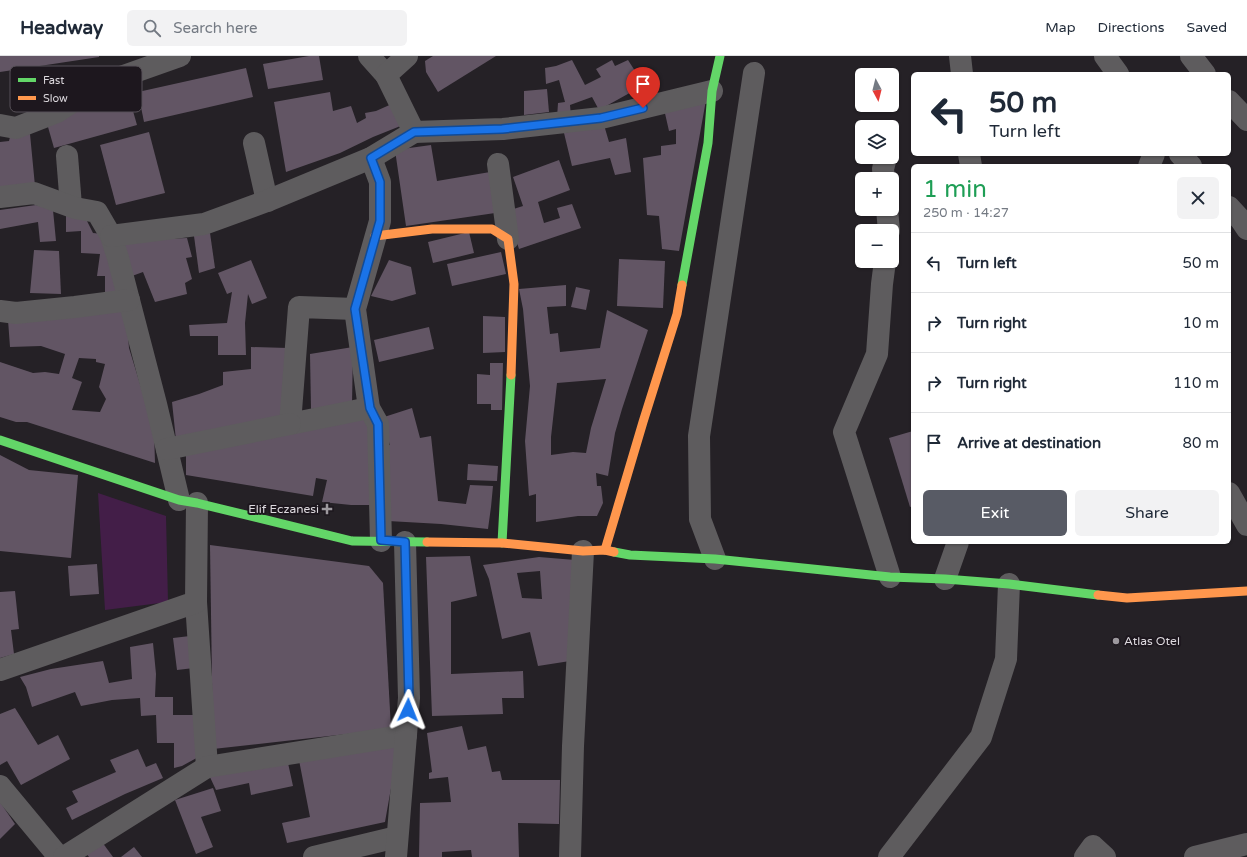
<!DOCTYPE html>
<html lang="en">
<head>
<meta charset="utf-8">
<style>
  body { margin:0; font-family:"Varela Round",sans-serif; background:#f2f2f3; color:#1f2937; height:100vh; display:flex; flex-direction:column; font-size:15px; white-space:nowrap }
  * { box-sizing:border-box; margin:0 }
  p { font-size:13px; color:#747a83 }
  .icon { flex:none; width:22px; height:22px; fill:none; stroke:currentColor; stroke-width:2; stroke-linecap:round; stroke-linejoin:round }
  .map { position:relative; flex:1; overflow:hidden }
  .side { position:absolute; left:911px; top:108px; width:320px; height:380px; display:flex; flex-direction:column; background:#fff; border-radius:6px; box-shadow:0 1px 3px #0004 }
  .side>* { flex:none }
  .banner { position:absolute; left:911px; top:16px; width:320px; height:84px; border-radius:6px; box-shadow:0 1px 3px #0004; background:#fff; color:#1f2937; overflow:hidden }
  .needle { width:26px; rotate:173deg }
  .buttons { position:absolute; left:855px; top:12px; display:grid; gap:8px }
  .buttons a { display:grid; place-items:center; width:44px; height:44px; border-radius:6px; background:#fff; box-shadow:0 1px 3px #0004; font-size:20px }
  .pin { position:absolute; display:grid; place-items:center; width:34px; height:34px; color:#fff; margin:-41px -17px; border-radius:50% 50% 50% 0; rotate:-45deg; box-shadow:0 0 4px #0007 }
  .pin .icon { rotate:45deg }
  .me { position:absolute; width:44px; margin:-22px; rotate:2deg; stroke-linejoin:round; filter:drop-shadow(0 0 3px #0008) }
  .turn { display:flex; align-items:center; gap:14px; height:84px; padding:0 12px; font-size:18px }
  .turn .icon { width:52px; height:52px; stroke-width:2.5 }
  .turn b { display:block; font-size:28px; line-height:34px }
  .round { display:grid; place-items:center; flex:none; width:42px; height:42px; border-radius:6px; background:#f2f2f3 }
  .overview { display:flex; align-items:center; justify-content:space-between; height:68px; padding:0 12px }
  h1 { font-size:24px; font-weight:600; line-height:30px; color:#1e9e55 }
  .button { display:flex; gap:8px; margin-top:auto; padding:8px 12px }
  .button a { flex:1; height:46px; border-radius:6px; background:#585b65; color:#fff; font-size:16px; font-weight:600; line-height:46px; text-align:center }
  .button a+a { background:#f2f2f3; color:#1f2937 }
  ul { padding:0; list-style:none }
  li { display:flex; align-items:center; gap:12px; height:60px; padding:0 12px; border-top:1px solid #e0e1e3 }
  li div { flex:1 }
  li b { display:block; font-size:15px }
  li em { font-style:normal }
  header { display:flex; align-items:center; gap:24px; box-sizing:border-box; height:56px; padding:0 20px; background:#fff; border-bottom:1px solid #e0e1e3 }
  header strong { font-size:19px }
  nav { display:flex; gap:22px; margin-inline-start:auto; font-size:14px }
  .search { width:280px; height:36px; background:#f2f2f3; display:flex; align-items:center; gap:10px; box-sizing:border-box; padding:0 14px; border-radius:6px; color:#747a83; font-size:15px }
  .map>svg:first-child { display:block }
</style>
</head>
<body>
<header>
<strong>Headway</strong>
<div class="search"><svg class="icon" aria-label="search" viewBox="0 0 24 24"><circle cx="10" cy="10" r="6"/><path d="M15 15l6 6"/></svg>Search here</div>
<nav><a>Map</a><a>Directions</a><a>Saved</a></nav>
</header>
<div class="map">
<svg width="1247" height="801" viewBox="0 0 1247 801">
  <rect width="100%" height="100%" fill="#252126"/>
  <path fill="#431e48" d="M98,437L166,460L168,546L105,554Z"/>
  <g fill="#625564" fill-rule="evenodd">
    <path d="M0,0H99V1L0,16Z"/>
    <path d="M309,0H319L323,24L268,33L263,8Z"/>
    <path d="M433,0H496L438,36L426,16L425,5Z"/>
    <path d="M572,4L585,29L601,21L596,13L612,4L615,10L628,4L644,29L599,54L592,41L570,49L571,60L557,62L558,47L565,46L559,24L546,28L545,12L556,10Z"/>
    <path d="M246,12L253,41L144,66L138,36Z"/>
    <path d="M547,33L549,56L524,59V35Z"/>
    <path d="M330,36L333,55L351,50L357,67L366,62L365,57L376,55L394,47L403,69L373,81L340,97L286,116L274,46Z"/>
    <path d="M129,41L137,69L54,92L46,64Z"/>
    <path d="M706,44L679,195L662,193L659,160L647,159L643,102L661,99V90L676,88V73L669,75L664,53Z"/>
    <path d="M604,69L609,86L626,82L631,116L615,119L610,102L572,110L564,77Z"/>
    <path d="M149,76L165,137L116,149L100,89Z"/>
    <path d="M30,78L35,130L0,134V86L9,85L10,81Z"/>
    <path d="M431,89L437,125L496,115L502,156L406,170L395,94Z"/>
    <path d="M559,104L570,134L538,146L544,167L560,162L557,152L572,148L581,172L519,193L507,155L523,150L513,121Z"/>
    <path d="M36,149L53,154L56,185L40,186L38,166L0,173V154Z"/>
    <path d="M66,159L85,161L93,177L103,178L119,235L105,237V220H97L100,198L81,197V175L66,176Z"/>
    <path d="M469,176L474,197L433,207L428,186Z"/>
    <path d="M210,177L215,212L199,217L194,180Z"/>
    <path d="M187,182L192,201L186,202L192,223L185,227L187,238L155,246L143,216L132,220L121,189L144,184Z"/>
    <path d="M34,194L59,195L61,238L30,237Z"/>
    <path d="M501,196L506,218L452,230L447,208Z"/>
    <path d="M619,203L665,205L663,252L617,250Z"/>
    <path d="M251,204L267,242L252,248L248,238L245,267L246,299H218V280H190L189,269L227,267L232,236L227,238L218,217Z"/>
    <path d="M389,204L411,211L416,238L392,245L371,240Z"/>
    <path d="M566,229V250L547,251L550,278L558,277L560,296L600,292L607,254L648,274L622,353L615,377L608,420L596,417L597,430H601L603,447L597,460H578L536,466V438L529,440L525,385L530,330L523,253L519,233ZM606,323L591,372L586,397L573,396L551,399V381L557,327Z"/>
    <path d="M576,231L590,234L586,254L571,251Z"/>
    <path d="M126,253L129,292L154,374L155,407L27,366H16L0,361V306L33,317L45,316L59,318L65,298L41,290L10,291L8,264ZM79,302L96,303V306L105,308L99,331L106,343L100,356L72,354L82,326L72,322Z"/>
    <path d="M483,260L505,261V296L483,297Z"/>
    <path d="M429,271L434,293L379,306L374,284Z"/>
    <path d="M251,291L288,292L283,363L176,384L172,346L199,338L223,329V316L251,313Z"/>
    <path d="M353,291L352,349L311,353L310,298Z"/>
    <path d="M490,307H503L502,354H491V348H477V318L490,319Z"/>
    <path d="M412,352L420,382L431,380L438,445L466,448L470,429L493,430L491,451L488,473L441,468L388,465L383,390L390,389L381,362Z"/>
    <path d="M370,361L374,449H351L322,446L327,424L316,422L313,440L186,419V398Z"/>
    <path d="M913,375V450L910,451L889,382Z"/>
    <path d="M0,399L29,414L78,419L71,502L0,495Z"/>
    <path d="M468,408L498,410L497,425L467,424Z"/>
    <path d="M210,489L369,510L383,527L391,673L213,693Z"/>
    <path d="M470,500L477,540L451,546V618L523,615L524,642H502L503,658L432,660L426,501Z"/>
    <path d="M539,501L575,504L570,605L538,610L530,576L502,583L489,523L483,509ZM540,515L542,543L522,542L517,517Z"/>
    <path d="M97,508L99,538L70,540L68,510Z"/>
    <path d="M15,535L19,573L11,574L14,598L0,602V536Z"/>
    <path d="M190,580L194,612L177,614L173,582Z"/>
    <path d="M153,587L156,618L155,641H173V659H201L202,699L182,710L174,712V687H157L156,659L141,660L140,642L112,644L81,650L75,636L32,651L26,631L20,621L51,613L103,605L109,627L132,623L130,591Z"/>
    <path d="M15,652L38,689L58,679L70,703L21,729L7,705L0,709V658Z"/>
    <path d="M462,670L468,694L486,690L492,716L500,715L502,724H560L559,768L518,767L519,801H472L471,794L442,796V801H419L420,747L451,746L448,721L429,723V717L432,716L427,677Z"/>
    <path d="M399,687L385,766L287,787L282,767L310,761L299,704Z"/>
    <path d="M138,693L146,711L156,707L163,722L125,738L72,764L66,752L78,746L72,735L116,716L110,704Z"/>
    <path d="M288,707L293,730L251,739L249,727L216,734L209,719Z"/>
    <path d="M213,732L221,755L201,761L213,791L196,798L175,744Z"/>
    <path d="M0,746L15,768L0,783Z"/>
    <path d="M102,786L113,801H89L86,797Z"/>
    <path d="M134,791L142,801H121Z"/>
  </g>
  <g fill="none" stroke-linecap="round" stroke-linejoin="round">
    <g stroke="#5e5c5e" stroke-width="22">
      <path d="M369,0L386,19"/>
      <path d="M960,0L962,18"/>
      <path d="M1105,0L1118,18"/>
      <path d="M1191,0L1205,18"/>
      <path d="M1229,45L1247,64"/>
      <path d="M0,69L16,72L57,56L98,29L180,0"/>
      <path d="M414,76L503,73L601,62L712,35"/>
      <path d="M254,87L267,145"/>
      <path d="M969,98L971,110"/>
      <path d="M1180,98L1191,110"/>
      <path d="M67,100L71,150"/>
      <path d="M371,102L380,126V165L355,253L369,352L378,368L381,485"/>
      <path d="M498,108L508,183"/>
      <path d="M1149,110L1154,98"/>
      <path d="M884,123L883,113L886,101"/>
      <path d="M0,141L34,137L75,152L97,156L111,180L118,202L156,348L179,444"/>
      <path d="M1229,151L1241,164L1247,173"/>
      <path d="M887,153L889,175"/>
      <path d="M111,180L204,168L267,145L371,102L414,76L386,19L407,0"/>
      <path d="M885,205L882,228L877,298L844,376L890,521"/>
      <path d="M355,253L299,251L290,368L369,352"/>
      <path d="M0,255L16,257L75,251L129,244"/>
      <path d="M167,393L290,368"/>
      <path d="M1229,437L1247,469"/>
      <path d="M715,503L700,463L699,380L754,17"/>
      <path d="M945,523L958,486"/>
      <path d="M196,546L207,711"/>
      <path d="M0,614L196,546L197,447"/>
      <path d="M0,730L59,801"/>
      <path d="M64,801L207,711L406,679"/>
      <path d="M314,801L397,781"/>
      <path d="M396,801L409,642L405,486"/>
      <path d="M570,801L573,690L583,495"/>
      <path d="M889,801L981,681L1006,603L1009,528"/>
      <path d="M1085,801L1093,790L1105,801"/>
      <path d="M1195,801L1247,788"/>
    </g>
    <g stroke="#63d668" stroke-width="9">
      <path d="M682,229L708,87L712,35L720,0"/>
      <path d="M0,384L179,444L197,447L352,485L427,486"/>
      <path d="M502,487L511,319"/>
      <path d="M614,496L630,499L715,503L890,521L945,523L1009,528L1098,539"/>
    </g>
    <g stroke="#ff974d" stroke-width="9">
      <path d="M375,180L432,173H492L508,183L514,228L511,319"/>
      <path d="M427,486L502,487L583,495L605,494L614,496"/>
      <path d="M605,494L643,366L677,258L682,229"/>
      <path d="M1098,539L1127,542L1247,535"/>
    </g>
  </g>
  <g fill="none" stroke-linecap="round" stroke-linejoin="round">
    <g stroke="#114b97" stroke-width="10">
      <path id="route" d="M408,654L409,642L405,486L381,484L378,368L370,352L355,253L380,165V126L371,102L414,76L502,73L601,62L643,52"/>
    </g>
    <use href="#route" stroke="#1a73e8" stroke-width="7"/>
  </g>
  <g fill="#9d999e" stroke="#1d171e" stroke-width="1.5">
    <path d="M325 447h4v4h4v4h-4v4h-4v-4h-4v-4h4z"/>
    <circle cx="1116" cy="585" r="4"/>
  </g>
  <g text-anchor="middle" stroke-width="4" stroke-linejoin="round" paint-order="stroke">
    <g font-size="12" fill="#ddd9de" stroke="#1d171e" text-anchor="end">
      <text x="319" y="457">Elif Eczanesi</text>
      <text x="1124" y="589" text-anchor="start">Atlas Otel</text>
    </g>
  </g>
  <rect x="10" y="10" width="132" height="46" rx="6" fill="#1d171e" stroke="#575158" stroke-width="1"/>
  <rect x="18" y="22" width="18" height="4" fill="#63d668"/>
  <rect x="18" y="40" width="18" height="4" fill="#ff974d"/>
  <g font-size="11" fill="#ddd9de">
    <text x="43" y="28">Fast</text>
    <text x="43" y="46">Slow</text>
  </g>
</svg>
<div class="buttons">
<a><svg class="needle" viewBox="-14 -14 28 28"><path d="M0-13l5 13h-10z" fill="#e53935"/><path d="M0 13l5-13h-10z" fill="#747a83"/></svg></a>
<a><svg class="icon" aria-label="layers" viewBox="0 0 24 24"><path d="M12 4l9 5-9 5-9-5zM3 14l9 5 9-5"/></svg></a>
<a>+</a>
<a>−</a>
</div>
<div class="pin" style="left:643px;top:52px;background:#d93025"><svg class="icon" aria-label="arrive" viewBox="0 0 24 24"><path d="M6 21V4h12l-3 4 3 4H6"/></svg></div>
<svg class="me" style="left:408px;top:654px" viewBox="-20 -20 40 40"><path d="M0-17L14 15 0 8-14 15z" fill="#1a73e8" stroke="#fff" stroke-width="4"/></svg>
<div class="banner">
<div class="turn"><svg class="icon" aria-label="left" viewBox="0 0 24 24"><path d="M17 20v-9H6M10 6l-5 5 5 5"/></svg><div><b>50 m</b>Turn left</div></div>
</div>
<section class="side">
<div class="overview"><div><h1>1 min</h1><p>250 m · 14:27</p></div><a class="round"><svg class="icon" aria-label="close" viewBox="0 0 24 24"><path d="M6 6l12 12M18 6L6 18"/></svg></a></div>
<ul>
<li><svg class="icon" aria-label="left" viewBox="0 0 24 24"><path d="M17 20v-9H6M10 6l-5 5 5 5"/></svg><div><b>Turn left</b></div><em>50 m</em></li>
<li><svg class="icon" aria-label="right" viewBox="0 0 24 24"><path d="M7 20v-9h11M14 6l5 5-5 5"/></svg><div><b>Turn right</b></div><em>10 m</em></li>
<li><svg class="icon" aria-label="right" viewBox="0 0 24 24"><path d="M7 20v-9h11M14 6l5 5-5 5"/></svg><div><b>Turn right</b></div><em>110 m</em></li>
<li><svg class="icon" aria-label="arrive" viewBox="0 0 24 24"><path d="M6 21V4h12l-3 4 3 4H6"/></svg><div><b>Arrive at destination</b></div><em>80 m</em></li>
</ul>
<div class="button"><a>Exit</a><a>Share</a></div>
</section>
</div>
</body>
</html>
